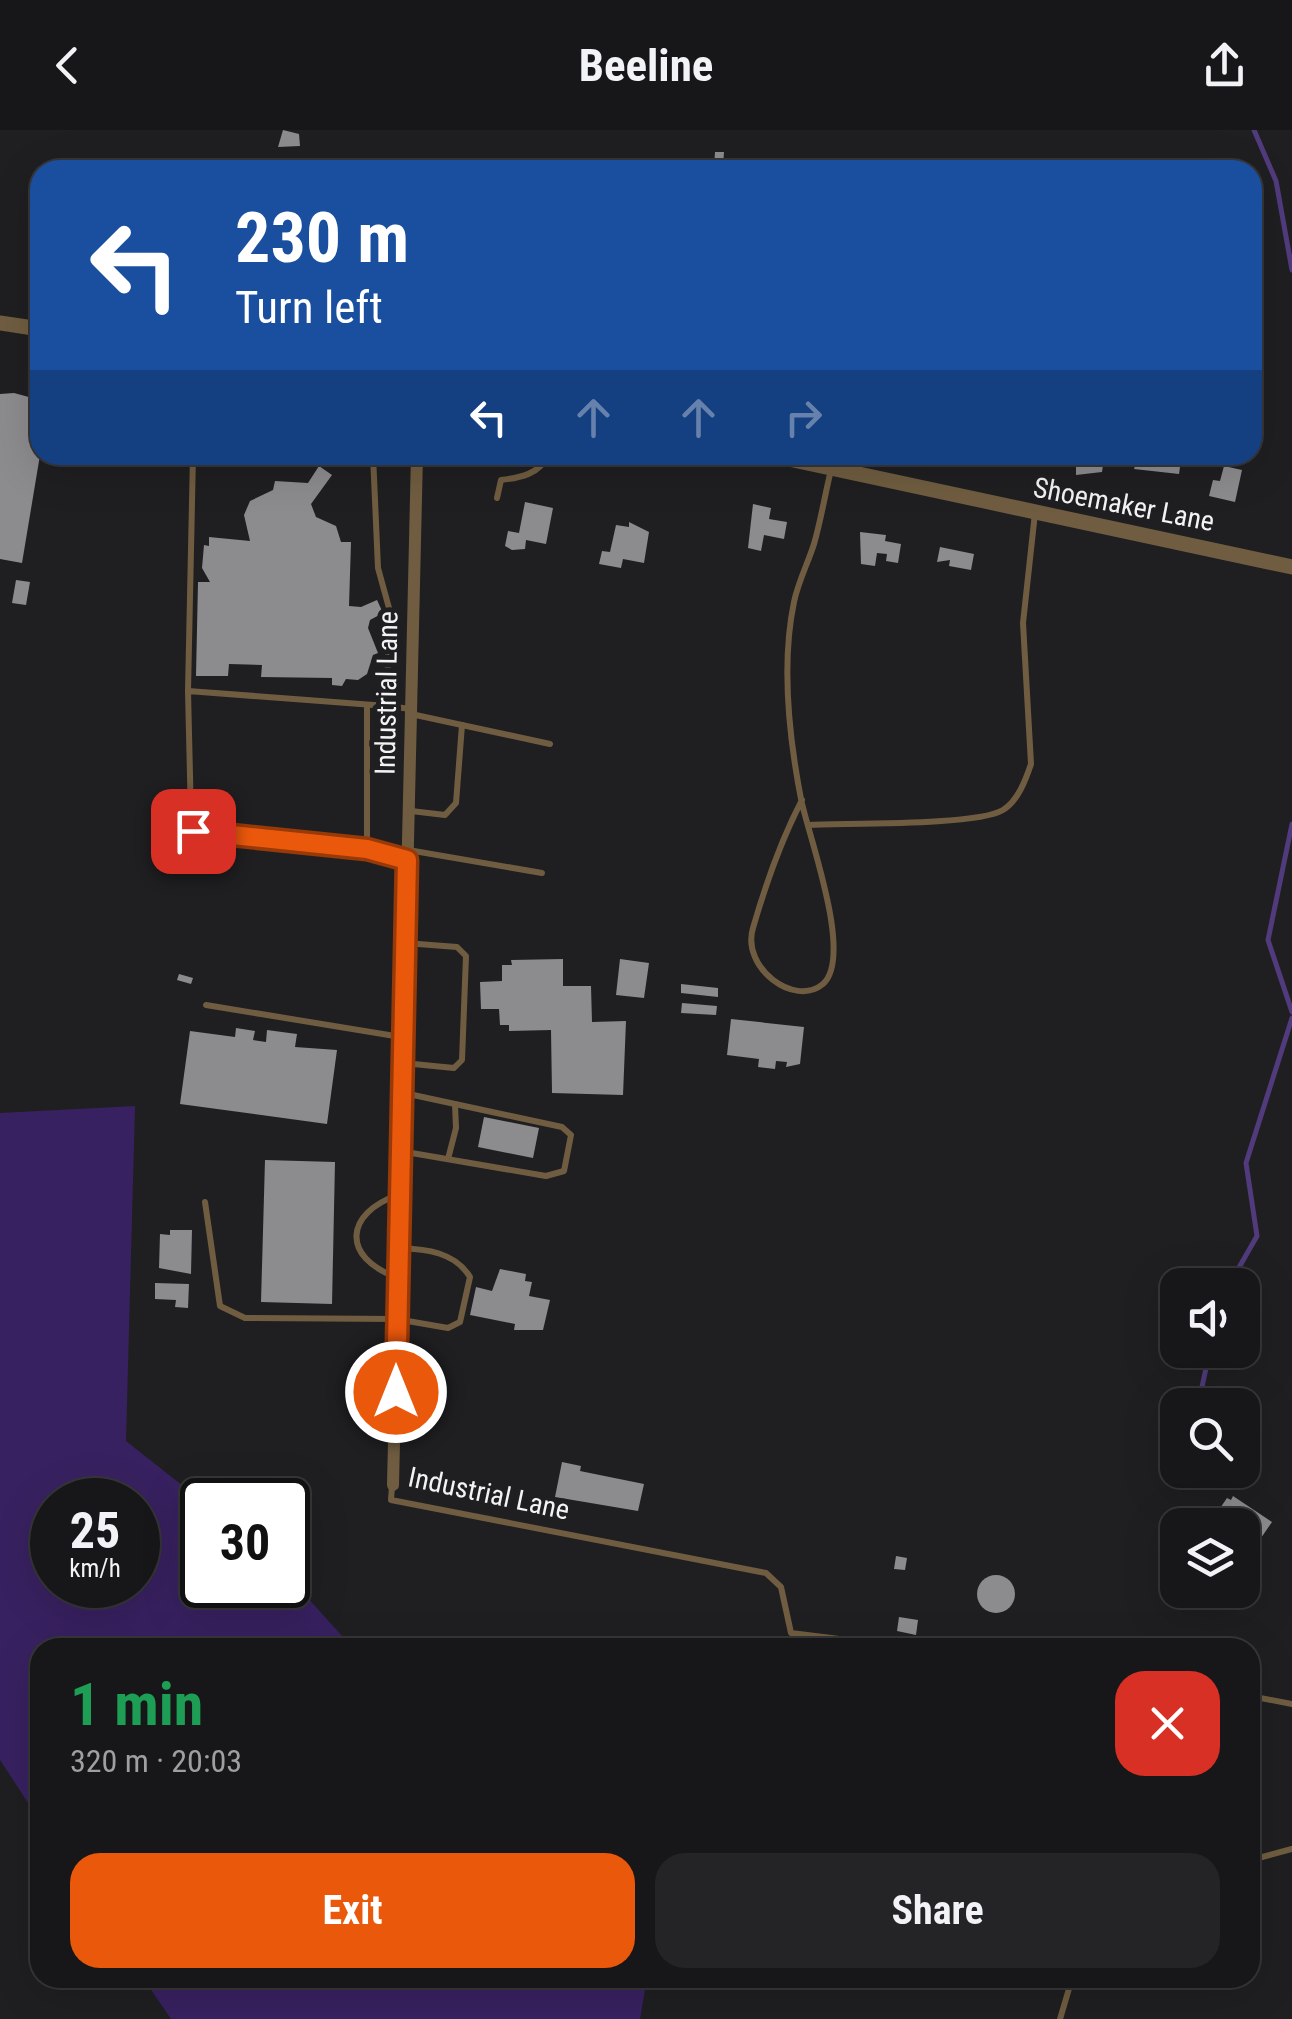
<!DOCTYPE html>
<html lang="en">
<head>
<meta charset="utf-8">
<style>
  body { margin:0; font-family:"Roboto Condensed",sans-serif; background:#242426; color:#f1f3f6; height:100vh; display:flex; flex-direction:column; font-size:38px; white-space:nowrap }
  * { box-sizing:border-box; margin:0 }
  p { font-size:32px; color:#9e9fa2 }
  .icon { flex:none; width:55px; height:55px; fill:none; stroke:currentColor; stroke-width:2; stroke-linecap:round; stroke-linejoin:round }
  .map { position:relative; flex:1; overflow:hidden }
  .panel { position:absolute; left:30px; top:1508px; width:1230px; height:350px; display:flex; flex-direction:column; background:#171719; border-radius:30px; box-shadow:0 10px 40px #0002,0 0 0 2px #363638 }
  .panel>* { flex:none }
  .top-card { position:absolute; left:30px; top:30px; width:1232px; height:305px; border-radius:30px; box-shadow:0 10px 40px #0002,0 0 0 2px #363638; background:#1a4fa0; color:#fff; overflow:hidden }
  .controls { position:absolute; left:1160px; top:1138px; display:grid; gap:20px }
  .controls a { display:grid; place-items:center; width:100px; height:100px; border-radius:20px; background:#171719; box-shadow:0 10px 40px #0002,0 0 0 2px #363638; font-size:50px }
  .speed { position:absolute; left:30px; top:1348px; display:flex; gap:20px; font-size:50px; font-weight:700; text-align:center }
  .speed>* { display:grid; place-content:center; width:130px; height:130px; border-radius:50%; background:#171719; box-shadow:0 10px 40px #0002,0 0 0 2px #363638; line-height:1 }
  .speed small { font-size:25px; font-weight:400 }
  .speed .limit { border:5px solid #111; border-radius:15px; background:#fff; color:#111 }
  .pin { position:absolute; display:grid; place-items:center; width:85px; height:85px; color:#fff; margin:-42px; border-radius:20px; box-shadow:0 5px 15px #0006 }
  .me { position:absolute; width:110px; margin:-55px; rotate:0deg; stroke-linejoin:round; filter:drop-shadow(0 0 8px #0008) }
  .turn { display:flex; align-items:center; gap:35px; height:210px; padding:0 40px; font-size:45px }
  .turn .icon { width:130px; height:130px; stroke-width:2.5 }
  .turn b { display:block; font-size:70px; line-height:85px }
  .lanes { display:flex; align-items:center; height:95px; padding:0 40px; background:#0003; justify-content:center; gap:50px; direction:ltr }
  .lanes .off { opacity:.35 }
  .round { display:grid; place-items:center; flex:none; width:105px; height:105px; border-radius:30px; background:#242426 }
  .head { display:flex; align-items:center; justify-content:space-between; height:170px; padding:0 40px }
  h1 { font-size:60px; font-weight:700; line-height:75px; color:#1e9e55 }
  .button { display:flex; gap:20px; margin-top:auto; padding:20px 40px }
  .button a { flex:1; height:115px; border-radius:30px; background:#ea580c; color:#fff; font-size:40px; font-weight:700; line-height:115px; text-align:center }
  .button a+a { background:#242426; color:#f1f3f6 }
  header { display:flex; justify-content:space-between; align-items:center; height:130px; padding:0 40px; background:#171719; font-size:45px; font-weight:700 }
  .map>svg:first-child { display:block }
</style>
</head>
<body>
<header><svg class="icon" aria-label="back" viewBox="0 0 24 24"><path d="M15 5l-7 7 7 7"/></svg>Beeline<svg class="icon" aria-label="share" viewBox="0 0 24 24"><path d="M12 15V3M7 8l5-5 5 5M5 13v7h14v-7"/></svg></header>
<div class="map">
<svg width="1292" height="1889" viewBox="0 0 1292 1889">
  <rect width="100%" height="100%" fill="#1f1f21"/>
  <g fill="#382160" fill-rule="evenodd">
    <path d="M135,976L126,1311L202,1371V1455H288V1446L352,1517L40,1518V1691L0,1630V983ZM52,1370H138V1455H52Z"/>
    <path d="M143,1848H647L640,1889H171Z"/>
  </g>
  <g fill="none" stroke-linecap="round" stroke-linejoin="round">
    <g stroke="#513b7d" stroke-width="5">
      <path d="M1254,0L1276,51L1292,140"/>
      <path d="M1292,694L1268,810L1292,882"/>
      <path d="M1229,1155L1257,1106L1246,1033L1292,888"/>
      <path d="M1198,1275L1210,1220"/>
      <path d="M1175,1337L1178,1334"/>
    </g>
  </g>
  <g fill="#8c8b8e">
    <path d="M283,0L299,4L300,16L278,17Z"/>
    <path d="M715,22H724L723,38L714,37Z"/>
    <path d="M14,263L40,270V325L22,433L0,429V264Z"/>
    <path d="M987,325H1013L1012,332Z"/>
    <path d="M1076,325L1104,329L1102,342L1076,345Z"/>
    <path d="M1139,325L1181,330L1179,344L1134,339Z"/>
    <path d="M319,336L332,345L311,374L316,387L336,396L341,412H351L349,476L361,477L377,470L383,483L370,490L368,498L378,523L373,525L367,544L358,550L346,549L342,556L332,555V548L261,547L262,535L229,534L228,546H196L198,452H210L202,438L204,415L209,416V407L250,411L244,385L250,371L273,360L275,351L308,353Z"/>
    <path d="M1224,336L1242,340L1235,372L1209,366L1213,350L1220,351Z"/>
    <path d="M525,372L553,378L546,414L526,410L525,419L512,420L505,416L508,401L519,403Z"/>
    <path d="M753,374L771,378L769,389L787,392L784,409L764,405L761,421L748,418Z"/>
    <path d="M629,392L649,402L644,433L623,429L621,438L599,434L602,421L610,422L616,395L629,397Z"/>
    <path d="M860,402L886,405L885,411L901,414L898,433L886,431L887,424L877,423L875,436L861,434Z"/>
    <path d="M940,417L974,424L971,440L949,436L950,430L937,432Z"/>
    <path d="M16,450L30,452L26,475L12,473Z"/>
    <path d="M563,829V856H591L592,892L626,891L623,965L552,963L551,900L509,901V895H500L499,879H481L480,852L502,851V835H512L511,830Z"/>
    <path d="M620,829L649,833L644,868L616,865Z"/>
    <path d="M179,844L193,848L191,854L177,850Z"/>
    <path d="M681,854L718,858V867L681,863Z"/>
    <path d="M682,873L717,876L716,885L681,883Z"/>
    <path d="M731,889L804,897L800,934L786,937L787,932L776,931L775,939L758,937L759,929L727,925Z"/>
    <path d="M236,898L255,901L253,910L266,912L267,900L297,904L295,917L337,920L327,994L180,974L190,901L235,907Z"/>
    <path d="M484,987L539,998L533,1028L478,1017Z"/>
    <path d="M265,1030L335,1032L332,1174L261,1172Z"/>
    <path d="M170,1100H192L191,1144L159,1138L160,1104L170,1105Z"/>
    <path d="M500,1139L526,1144L525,1151L532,1152L529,1166L550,1170L543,1200H514L515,1194L470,1185L476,1157L492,1161Z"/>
    <path d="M155,1153L189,1154L188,1178L175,1177L176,1170L155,1169Z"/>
    <path d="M562,1332L581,1336L580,1341L644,1354L638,1381L555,1367Z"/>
    <path d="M1233,1366L1272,1392L1252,1421L1242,1415V1395H1219L1212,1390L1227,1368L1231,1370Z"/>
    <path d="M896,1426L907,1428L905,1440L894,1439Z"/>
    <circle cx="996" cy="1464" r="19"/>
    <path d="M899,1487L918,1490L916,1505L897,1501Z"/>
  </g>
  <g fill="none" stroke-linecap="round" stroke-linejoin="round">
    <g stroke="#705d41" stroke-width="6">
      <path d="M258,325L307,331L318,325"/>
      <path d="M373,325L378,438L389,478L387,576L411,579"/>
      <path d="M497,368L501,350C519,348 541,344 547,325"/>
      <path d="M188,561L193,325"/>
      <path d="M367,575V719"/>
      <path d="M387,576L188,561L191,688L193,701L367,719L406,729"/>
      <path d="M411,584L550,614"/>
      <path d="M802,670C780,712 766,753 753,798C741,837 794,878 823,854C854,826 808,705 801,669C789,607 781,534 794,472C798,452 808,433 814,414C821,390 825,364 831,340"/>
      <path d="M411,681L445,685L456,673L462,595"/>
      <path d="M808,695C846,693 976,696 1003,680C1018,671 1026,649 1031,634L1023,493L1035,383"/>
      <path d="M408,720L542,743"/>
      <path d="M206,875L401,907"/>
      <path d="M403,933L454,938L462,930L466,826L457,817L405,813"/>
      <path d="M400,1021L546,1046L564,1041L571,1005L562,997L404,963"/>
      <path d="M448,1029L456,998L455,974"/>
      <path d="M205,1072L220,1176L245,1188L396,1189L448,1198L460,1192L470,1147C455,1122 426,1119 399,1118"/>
      <path d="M396,1147C341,1127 345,1083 398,1065"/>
      <path d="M392,1356L391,1370L766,1443L781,1457L791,1503L912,1518"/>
      <path d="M1250,1566L1292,1574"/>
      <path d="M1251,1730L1292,1719"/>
      <path d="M1001,1848L1048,1853L1089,1848"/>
      <path d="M1060,1889L1071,1852"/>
    </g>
    <path stroke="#705d41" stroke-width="12" d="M393,1355L417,325"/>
    <g stroke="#705d41" stroke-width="15">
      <path d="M0,193L40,199"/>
      <path d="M770,325L1292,437"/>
    </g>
  </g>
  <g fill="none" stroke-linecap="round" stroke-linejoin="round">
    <g stroke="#983908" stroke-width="25">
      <path id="route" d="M193,701L367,719L407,730L396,1262"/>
    </g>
    <use href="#route" stroke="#ea580c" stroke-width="18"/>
  </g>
  <g text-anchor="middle" stroke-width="10" stroke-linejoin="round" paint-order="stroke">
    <g font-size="28" fill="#f3f3f5" stroke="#1f1f21">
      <text transform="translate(1124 374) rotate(11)" y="10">Shoemaker Lane</text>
      <text transform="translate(386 563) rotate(-89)" y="10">Industrial Lane</text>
      <text transform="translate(489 1363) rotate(12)" y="10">Industrial Lane</text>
    </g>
  </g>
</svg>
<div class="controls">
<a><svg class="icon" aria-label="sound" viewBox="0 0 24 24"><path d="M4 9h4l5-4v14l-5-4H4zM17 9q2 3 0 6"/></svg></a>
<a><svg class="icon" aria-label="search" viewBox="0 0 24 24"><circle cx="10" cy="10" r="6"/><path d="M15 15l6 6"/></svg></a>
<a><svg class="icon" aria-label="layers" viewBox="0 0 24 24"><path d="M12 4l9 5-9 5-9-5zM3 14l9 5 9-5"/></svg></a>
</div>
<div class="speed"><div>25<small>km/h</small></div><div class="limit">30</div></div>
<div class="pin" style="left:193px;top:701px;background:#d93025"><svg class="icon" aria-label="arrive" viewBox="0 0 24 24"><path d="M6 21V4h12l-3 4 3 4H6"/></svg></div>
<svg class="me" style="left:396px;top:1262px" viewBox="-20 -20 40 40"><circle r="17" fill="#ea580c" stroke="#fff" stroke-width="3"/><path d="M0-11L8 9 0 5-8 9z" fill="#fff"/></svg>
<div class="top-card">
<div class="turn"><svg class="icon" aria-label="left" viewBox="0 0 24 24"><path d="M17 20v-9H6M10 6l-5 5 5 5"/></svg><div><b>230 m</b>Turn left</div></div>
<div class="lanes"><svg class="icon" aria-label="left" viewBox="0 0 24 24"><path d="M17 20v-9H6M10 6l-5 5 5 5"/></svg><svg class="icon off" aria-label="ahead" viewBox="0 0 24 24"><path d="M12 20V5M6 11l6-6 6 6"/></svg><svg class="icon off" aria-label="ahead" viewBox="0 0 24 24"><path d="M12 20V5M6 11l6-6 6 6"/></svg><svg class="icon off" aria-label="right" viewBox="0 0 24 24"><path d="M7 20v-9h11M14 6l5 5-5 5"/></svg></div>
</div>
<section class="panel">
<div class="head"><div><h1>1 min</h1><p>320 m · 20:03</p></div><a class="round" style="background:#d93025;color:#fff"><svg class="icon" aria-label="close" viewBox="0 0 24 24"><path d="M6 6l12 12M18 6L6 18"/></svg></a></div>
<div class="button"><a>Exit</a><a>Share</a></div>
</section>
</div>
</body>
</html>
